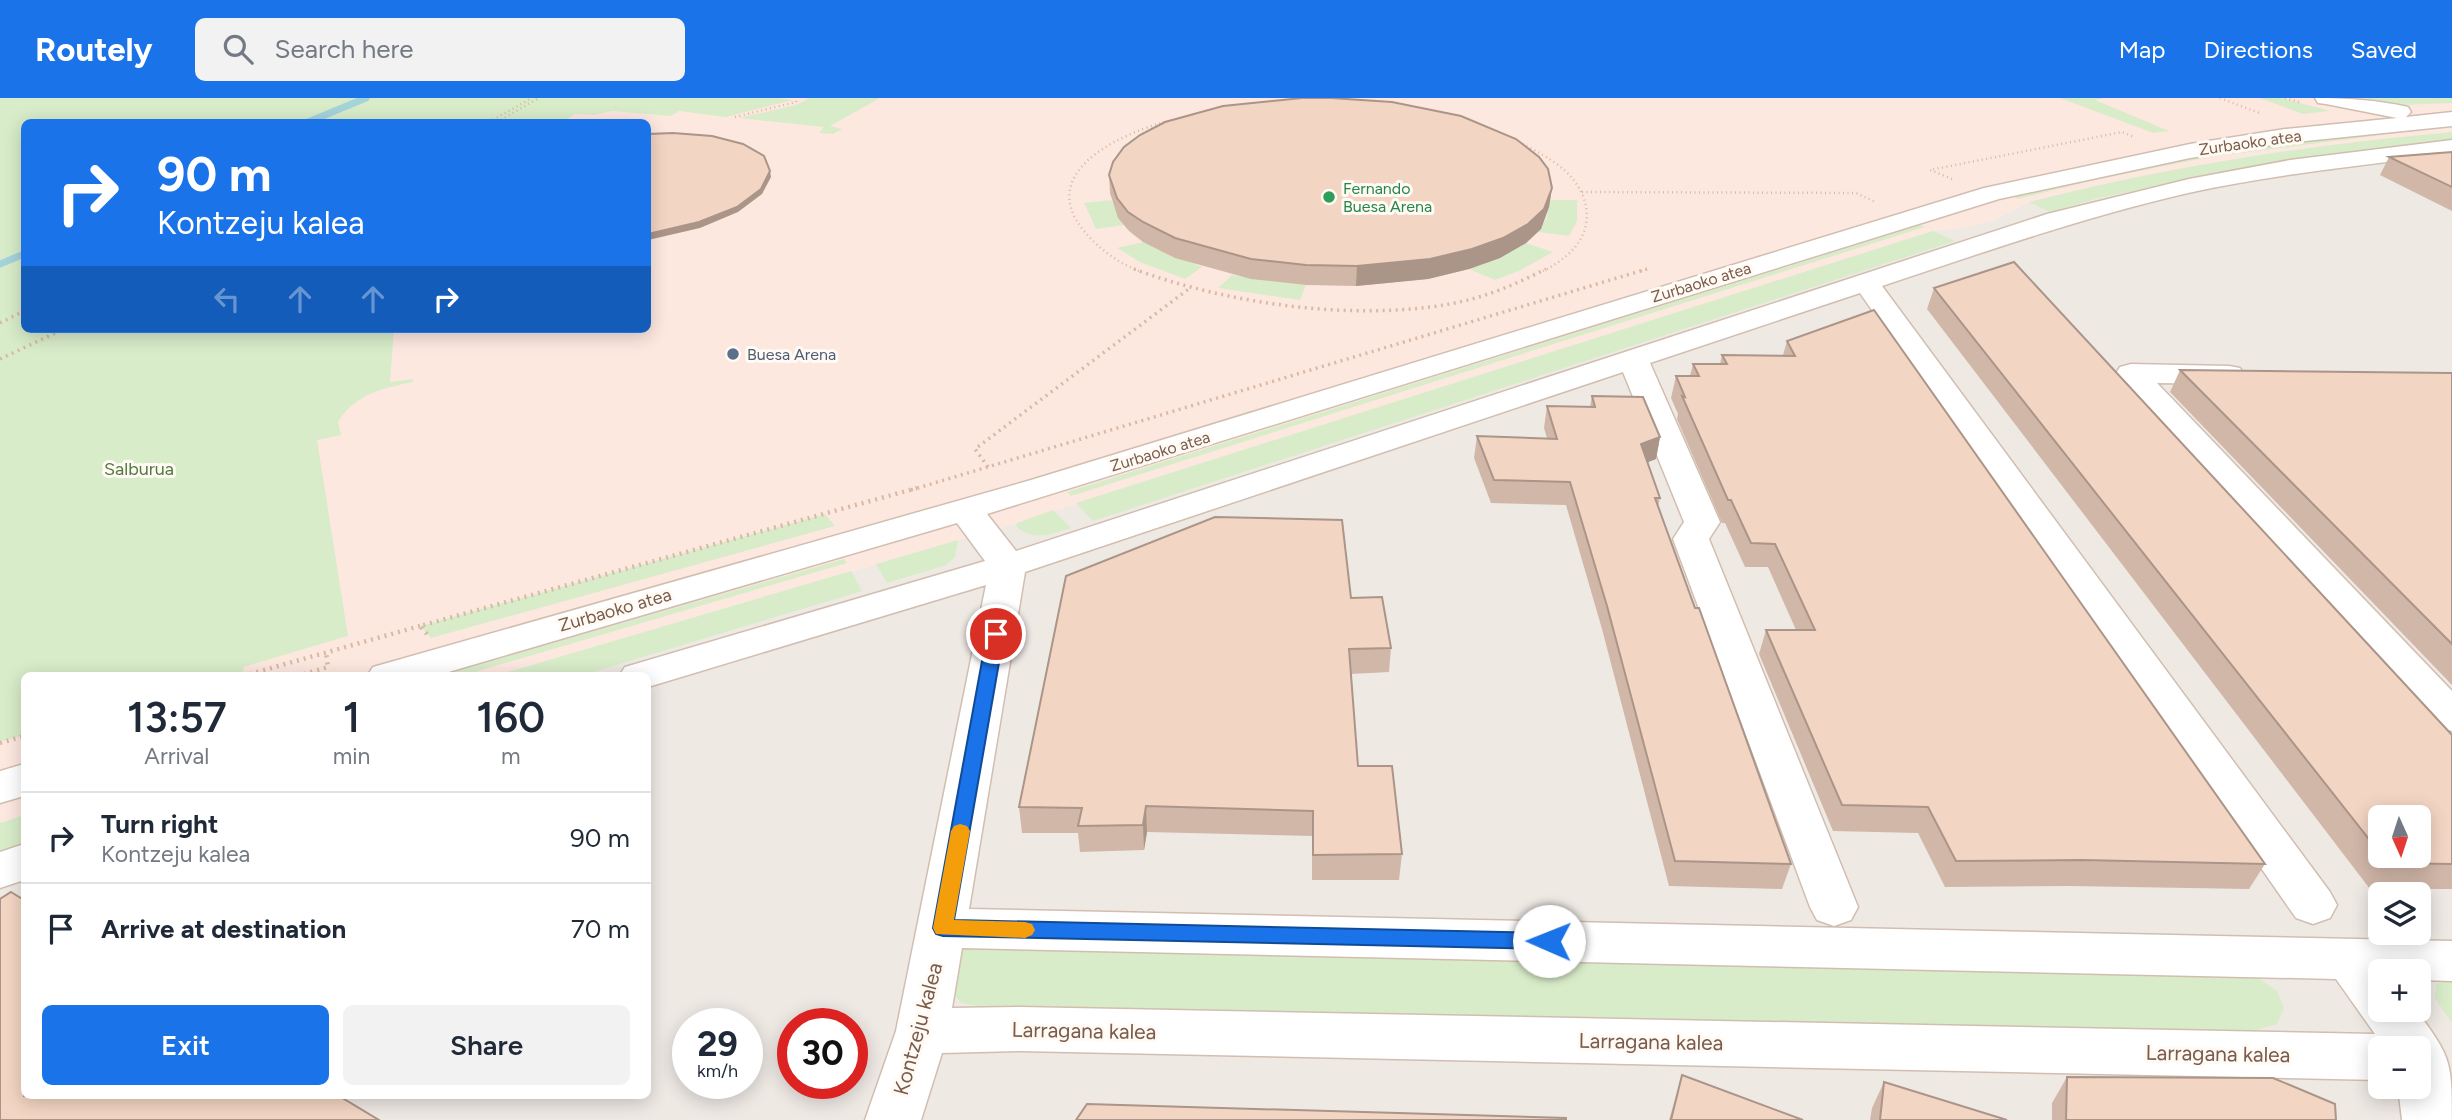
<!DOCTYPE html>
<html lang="en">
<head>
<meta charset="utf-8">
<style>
  body { margin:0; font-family:Figtree,sans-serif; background:#f2f2f3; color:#1f2937; height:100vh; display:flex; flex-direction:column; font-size:26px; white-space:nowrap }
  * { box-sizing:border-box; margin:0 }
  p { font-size:23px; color:#747a83 }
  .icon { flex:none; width:38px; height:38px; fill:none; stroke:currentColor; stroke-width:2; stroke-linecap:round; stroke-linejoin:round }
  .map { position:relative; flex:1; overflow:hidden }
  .side { position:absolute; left:21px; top:574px; width:630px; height:427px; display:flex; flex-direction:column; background:#fff; border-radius:10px; box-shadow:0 4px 18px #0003 }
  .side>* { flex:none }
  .guide { position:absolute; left:21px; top:21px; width:630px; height:214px; border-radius:10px; box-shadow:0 4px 18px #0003; background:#1a73e8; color:#fff; overflow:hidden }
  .needle { width:46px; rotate:177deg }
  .tools { position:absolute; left:2368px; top:707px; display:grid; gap:14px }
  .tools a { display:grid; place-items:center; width:63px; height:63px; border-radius:10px; background:#fff; box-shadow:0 4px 18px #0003; font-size:35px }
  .speed { position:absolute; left:672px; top:910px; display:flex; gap:14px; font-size:35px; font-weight:700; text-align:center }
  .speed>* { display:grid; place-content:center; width:91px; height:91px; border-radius:50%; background:#fff; box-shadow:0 4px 18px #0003; line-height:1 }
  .speed small { font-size:18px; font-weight:400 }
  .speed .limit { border:10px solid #d22; background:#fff; color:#111 }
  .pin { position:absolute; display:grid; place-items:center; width:60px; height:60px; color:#fff; margin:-30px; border:4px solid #fff; border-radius:50%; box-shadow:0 2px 7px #0007 }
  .me { position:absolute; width:77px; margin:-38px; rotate:271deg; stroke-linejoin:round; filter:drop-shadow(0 0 5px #0008) }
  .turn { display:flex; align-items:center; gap:24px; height:147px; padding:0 21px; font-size:32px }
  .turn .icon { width:91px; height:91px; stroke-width:2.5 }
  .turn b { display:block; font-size:49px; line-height:60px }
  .lanes { display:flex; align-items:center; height:66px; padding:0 21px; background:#0003; justify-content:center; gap:35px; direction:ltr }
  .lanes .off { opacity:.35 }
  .eta { display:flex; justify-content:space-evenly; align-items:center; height:119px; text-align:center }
  .eta b { font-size:42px; font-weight:600; line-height:49px }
  .action { display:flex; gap:14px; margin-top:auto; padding:14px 21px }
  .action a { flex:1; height:80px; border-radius:10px; background:#1a73e8; color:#fff; font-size:28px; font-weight:600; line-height:80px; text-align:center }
  .action a+a { background:#f2f2f3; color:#1f2937 }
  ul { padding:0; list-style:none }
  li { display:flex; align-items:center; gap:21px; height:91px; padding:0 21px; border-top:2px solid #e0e1e3 }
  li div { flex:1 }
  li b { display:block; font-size:26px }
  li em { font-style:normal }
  header { display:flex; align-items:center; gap:42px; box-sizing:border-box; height:98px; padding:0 35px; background:#1a73e8; color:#fff }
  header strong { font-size:33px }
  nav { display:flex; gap:38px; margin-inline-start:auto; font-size:24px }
  .search { width:490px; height:63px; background:#f2f2f3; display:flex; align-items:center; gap:18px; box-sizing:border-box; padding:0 24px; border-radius:10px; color:#747a83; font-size:26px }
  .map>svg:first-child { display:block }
</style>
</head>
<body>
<header>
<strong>Routely</strong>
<div class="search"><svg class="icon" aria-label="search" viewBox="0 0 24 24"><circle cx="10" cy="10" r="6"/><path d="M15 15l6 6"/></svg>Search here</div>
<nav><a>Map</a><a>Directions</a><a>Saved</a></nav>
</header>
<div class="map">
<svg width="2452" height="1022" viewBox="0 0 2452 1022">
  <rect width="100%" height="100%" fill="#fdf6ec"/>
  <g fill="#fde8e0">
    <path d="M542,0H2452V34L2264,55L2098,87L2029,104L1993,122L1017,425L498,577L208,578L345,231H648V24H500Z"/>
    <path d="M24,629V717L0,725V636Z"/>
  </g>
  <path fill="#efe9e4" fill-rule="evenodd" d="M2452,34V1022H0V725L24,717V998H648V578L498,577L1017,425L1933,133L1963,130L1993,122L2029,104L2098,87L2264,55ZM2380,719H2418V758H2380ZM2380,796H2418V835H2380ZM2380,873H2418V912H2380ZM688,926H747V985H688ZM793,926H852V985H793ZM2380,950H2418V989H2380Z"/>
  <g fill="#d8ecc9">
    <path d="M0,0H777L793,2L726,19L679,13L671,18L612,13L594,17L575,16L563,24H24V231H394L390,284L413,281L412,284C381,291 355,296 338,324L341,337L317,342L348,538L243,569L244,573L230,577L24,578V637L0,644Z"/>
    <path d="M810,0H880L830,28L842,31L833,36L819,35L824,29L739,20L796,7Z"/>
    <path d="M2060,0H2104L2095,2L2169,33L2153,35Z"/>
    <path d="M2260,0H2281L2330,13L2303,16Z"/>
    <path d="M2364,0H2452V5L2400,7Z"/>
    <path d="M2452,28L2209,59L2095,82L2018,101L2014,99C2157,59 2304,41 2452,28Z"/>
    <path d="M2452,34V44L2240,71L2099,100L2050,114L2029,104C2168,68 2309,47 2452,34Z"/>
    <path d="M1111,102L1124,127L1096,131L1084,105Z"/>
    <path d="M1549,102H1577V123L1569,138L1538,134L1547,120Z"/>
    <path d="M1920,127L1925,129L1071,398L1067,394Z"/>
    <path d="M1933,133L1955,143L1093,423L1076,405Z"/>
    <path d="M1143,144L1202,169L1185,181L1140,164L1117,150Z"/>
    <path d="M1526,145L1553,154L1521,172L1495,182L1469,171L1500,160Z"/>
    <path d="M1232,177L1306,187L1300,202L1218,190Z"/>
    <path d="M1053,412L1071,430C1052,436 1032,444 1016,428L1017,425Z"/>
    <path d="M825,416L835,428L431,540L420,528Z"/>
    <path d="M958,442L955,459L946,467L887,485L876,466Z"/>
    <path d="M844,461L847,465L464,577H443Z"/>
    <path d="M851,473L862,493L583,577H498Z"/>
    <path d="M24,717V746L0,753V725Z"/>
    <path d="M983,846L2250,874L2277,893L2284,910L2277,926L2250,934L982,909L961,905L949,890L957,853Z"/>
    <path d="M2452,881V925L2435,901L2436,886Z"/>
  </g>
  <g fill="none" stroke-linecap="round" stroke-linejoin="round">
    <g stroke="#a5d3da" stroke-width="7">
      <path d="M308,24L366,0"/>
      <path d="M0,166L24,156"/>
    </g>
    <g stroke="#d1beb0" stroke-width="3">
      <g id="minor">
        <path d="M2315,0C2347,0 2377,2 2408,9L2411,14L2406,19L2452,14V28L2285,45L2190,60L1999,101L987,416L1016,453L2047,116L2189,81L2290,62L2452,42V56C2364,67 2275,76 2188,95C2084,119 1984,154 1882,188L2330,794L2337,807L2330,820L2313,826L2296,820L1860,195L1650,265L1720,424L1709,441L1858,809L1851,822L1834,828L1817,822L1810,809L1673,441L1684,424L1623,274L1025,474L969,811L2452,843V883L2418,882V873H2380V912H2416C2451,959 2452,963 2452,1022H2402L2398,989H2418V950H2380V982L1020,953L942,955L921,1022H865L896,933L986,487L648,589V578H619L625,569L985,463L957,425L435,578H367L373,569L1031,382L1984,90L2190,46L2285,31L2397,20L2326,6L2318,5ZM962,850L2336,881L2375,936L1020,909L952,910Z"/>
        <path d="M2131,266L2229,268L2240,270L2244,277L2240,284L2229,286L2157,285L2452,593V633L2437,629L2120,281L2116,275L2120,269Z"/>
        <path d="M24,666V698L0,705V673Z"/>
        <path d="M24,746V782L0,790V754Z"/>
      </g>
    </g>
    <g stroke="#d9b8a5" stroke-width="2.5" stroke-dasharray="1 3.5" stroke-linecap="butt">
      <path d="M2220,0L2262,16"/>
      <path d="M2285,0L2299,4"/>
      <path d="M735,19L796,4L797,0"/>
      <path d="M489,24L532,0"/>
      <path d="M497,24L539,0"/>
      <path d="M1952,81L1930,72L2122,34L2134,39"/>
      <path d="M1582,94L1856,95L1875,104"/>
      <path d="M1139,173C1118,165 1098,150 1084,133C1037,76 1114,39 1161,25C1267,0 1449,0 1543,57C1560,67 1575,79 1583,98C1596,134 1573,158 1543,173"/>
      <path d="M1641,173L1648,171"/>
    </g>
    <g stroke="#d9b8a5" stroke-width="3.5" stroke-dasharray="2 4.5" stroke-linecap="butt">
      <path d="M1134,171C1229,207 1372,227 1472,201C1498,194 1522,183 1546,171"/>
      <path d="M0,225L24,213"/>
      <path d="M0,261L64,231"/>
      <path d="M988,369L975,351L1190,190"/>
      <path d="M911,392L1647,171"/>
    </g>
    <g stroke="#d9b8a5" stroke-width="4.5" stroke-dasharray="2 5" stroke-linecap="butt">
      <path d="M427,536L420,528L917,390"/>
      <path d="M243,578L420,528"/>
      <path d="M297,578L328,569L326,555"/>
      <path d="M0,645L24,638"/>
    </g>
    <use href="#minor" fill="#fff" fill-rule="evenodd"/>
  </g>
  <g fill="#d1b7a8" fill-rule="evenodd">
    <path d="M2452,54V113L2380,77L2389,59Z"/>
    <path d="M1109,77L1552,90L1549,109L1541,131L1526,145L1500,160L1469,171L1428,181L1356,188L1306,187L1251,181L1175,160L1143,144L1129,133L1118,120L1110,95Z"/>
    <path d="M1934,190L2452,637V791H2370L1927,211ZM2380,719L2418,758H2380Z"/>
    <path d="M1787,243L2265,766L2249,791L2069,788L1945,789L1918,735L1833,733L1759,556L1766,532H1796L1768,469H1745L1725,425H1722L1677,321L1678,316L1671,300L1676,278H1690L1693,266H1720L1722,257H1783Z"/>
    <path d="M2180,272L2452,275V587L2170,294Z"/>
    <path d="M1592,298L1660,339L1656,361L1647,364L1660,400L1658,409L1791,766L1782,791L1669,788L1602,531L1566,407L1491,405L1474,360L1477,338L1547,340L1544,330L1547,308L1590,309Z"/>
    <path d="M1351,500L1391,550L1389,574L1351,576L1358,668L1402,756L1399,782H1312V738L1147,734L1144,752L1080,754L1078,735H1022L1019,709Z"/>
    <path d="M1682,977L1803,1022H1669Z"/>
    <path d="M2067,979L2336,1022H2052V1005Z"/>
    <path d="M1884,984L2007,1022H1870L1872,1010Z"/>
  </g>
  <g fill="#aa9588">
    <path d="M770,73L771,79L762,96L738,114L700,130L648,142V136Z"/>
    <path d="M1552,90L1549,109L1541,131L1526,145L1500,160L1469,171L1428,181L1356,188L1357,168Z"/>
    <path d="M1660,339L1656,361L1636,369L1641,346Z"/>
    <path d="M1146,708L1147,734L1144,752L1143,727Z"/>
  </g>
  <g fill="#f3d5c3" stroke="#aa9588" stroke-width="2">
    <path d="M1302,0H1331L1392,4L1461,18L1516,41L1539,59L1548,71L1552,90L1544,111L1528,126L1503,140L1472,151L1430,161L1357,168L1306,167L1251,161L1175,140L1143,124L1128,114L1117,100L1109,77L1113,64L1124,49L1140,37L1165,24L1223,8Z"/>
    <path d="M673,35L712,38L743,46L764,58L770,73L761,91L737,109L699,124L648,136V36Z"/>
    <path d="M2452,54V89L2389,59Z"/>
    <path d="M2014,164L2452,637V766L2388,765L2382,758H2418V719H2380V755L1934,190Z"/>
    <path d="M1874,212L2265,766L2082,762L1956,763L1928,709L1842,707L1766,532H1815L1775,446L1751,445L1731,402H1728L1682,298L1685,299L1676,278H1699L1693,266H1727L1722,257L1795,258L1787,243Z"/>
    <path d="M2180,272L2452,275V546Z"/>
    <path d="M1592,298L1643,299L1660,339L1641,346L1660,400H1655L1695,510H1699L1791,766L1675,763L1607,508L1570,384L1494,382L1477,338L1557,341L1547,308L1595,309Z"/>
    <path d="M1215,419L1342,422L1351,500L1382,499L1391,550L1349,551L1358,668H1392L1402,756L1313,757V713L1146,708L1143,727L1078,728L1082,710L1019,709L1066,478Z"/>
    <path d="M11,794L24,802V998H339L379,1022H0V801Z"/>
    <path d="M1682,977L1803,1022H1671Z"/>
    <path d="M2067,979L2273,980L2335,1006L2336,1022H2066Z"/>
    <path d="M1884,984L2007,1022H1880Z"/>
    <path d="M1087,1006L1566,1020V1022H1076Z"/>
  </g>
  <path fill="#1a73e8" stroke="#114b97" stroke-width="2" d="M996,531L1004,536L954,822L1549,835L1557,837L1560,843L1557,849L1549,851L943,838L936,836L933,830L987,536Z"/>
  <path fill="#f59e0b" d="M960,726L967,728L970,733L954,822L1025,824L1032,826L1035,832L1032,837L1025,840L936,836L933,830L951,733L954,728Z"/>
  <circle fill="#2e9e5b" stroke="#fffaf3" stroke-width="2.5" cx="1329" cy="99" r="7"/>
  <circle fill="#5c6f8a" stroke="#fffaf3" stroke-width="2.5" cx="733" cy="256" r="7"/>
  <g text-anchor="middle" stroke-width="6" stroke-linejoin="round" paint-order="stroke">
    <g font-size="16" fill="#7a5c4d" stroke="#fffaf3">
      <text transform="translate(2250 44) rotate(-8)" y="6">Zurbaoko atea</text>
      <text transform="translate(1701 184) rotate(-17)" y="6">Zurbaoko atea</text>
      <text transform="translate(1160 353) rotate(-17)" y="6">Zurbaoko atea</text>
    </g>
    <g font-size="16" fill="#27864d" stroke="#fffaf3" text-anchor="start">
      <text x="1343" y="96">Fernando<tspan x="1343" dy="18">Buesa Arena</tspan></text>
    </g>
    <g font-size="16" fill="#4e5e75" stroke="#fffaf3" text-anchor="start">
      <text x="747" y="262">Buesa Arena</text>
    </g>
    <g font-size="18" fill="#537a41" stroke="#fffaf3">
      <text x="139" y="377">Salburua</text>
    </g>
    <g font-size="18" fill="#7a5c4d" stroke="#fffaf3">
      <text transform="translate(615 512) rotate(-16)" y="6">Zurbaoko atea</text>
    </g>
    <g font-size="21" fill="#7a5c4d" stroke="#fffaf3">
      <text transform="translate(918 931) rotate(-75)" y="7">Kontzeju kalea</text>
      <text transform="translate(1084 933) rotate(1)" y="7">Larragana kalea</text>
      <text transform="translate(1651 944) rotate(1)" y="7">Larragana kalea</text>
      <text transform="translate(2218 956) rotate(1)" y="7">Larragana kalea</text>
    </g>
  </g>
</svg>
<div class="tools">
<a><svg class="needle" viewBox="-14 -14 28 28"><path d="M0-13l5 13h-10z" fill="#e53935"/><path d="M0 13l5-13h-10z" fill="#747a83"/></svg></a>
<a><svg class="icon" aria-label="layers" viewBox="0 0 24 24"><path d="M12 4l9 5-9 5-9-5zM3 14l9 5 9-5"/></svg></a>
<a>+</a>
<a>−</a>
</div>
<div class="speed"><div>29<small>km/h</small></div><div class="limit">30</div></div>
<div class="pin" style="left:996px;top:536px;background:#d93025"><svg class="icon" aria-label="arrive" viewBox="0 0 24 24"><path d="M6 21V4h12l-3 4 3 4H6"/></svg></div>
<svg class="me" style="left:1549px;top:843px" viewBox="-20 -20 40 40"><circle r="19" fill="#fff"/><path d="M0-13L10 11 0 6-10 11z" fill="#1a73e8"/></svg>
<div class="guide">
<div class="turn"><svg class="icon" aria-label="right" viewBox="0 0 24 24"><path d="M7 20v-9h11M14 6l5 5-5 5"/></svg><div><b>90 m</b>Kontzeju kalea</div></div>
<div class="lanes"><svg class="icon off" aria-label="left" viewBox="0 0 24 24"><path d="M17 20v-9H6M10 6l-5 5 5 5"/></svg><svg class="icon off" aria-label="ahead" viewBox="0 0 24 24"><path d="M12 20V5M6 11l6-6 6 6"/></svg><svg class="icon off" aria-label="ahead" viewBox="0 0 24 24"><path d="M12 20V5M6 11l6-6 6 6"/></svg><svg class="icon" aria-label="right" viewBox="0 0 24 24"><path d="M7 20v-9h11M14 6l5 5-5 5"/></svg></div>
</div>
<section class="side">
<div class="eta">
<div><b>13:57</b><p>Arrival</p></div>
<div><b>1</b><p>min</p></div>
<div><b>160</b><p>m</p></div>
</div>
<ul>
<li><svg class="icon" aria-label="right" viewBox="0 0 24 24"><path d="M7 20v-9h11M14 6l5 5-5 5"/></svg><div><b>Turn right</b><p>Kontzeju kalea</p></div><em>90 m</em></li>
<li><svg class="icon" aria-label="arrive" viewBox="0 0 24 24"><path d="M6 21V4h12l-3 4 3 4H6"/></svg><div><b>Arrive at destination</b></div><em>70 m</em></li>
</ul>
<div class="action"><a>Exit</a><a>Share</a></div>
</section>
</div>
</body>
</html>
